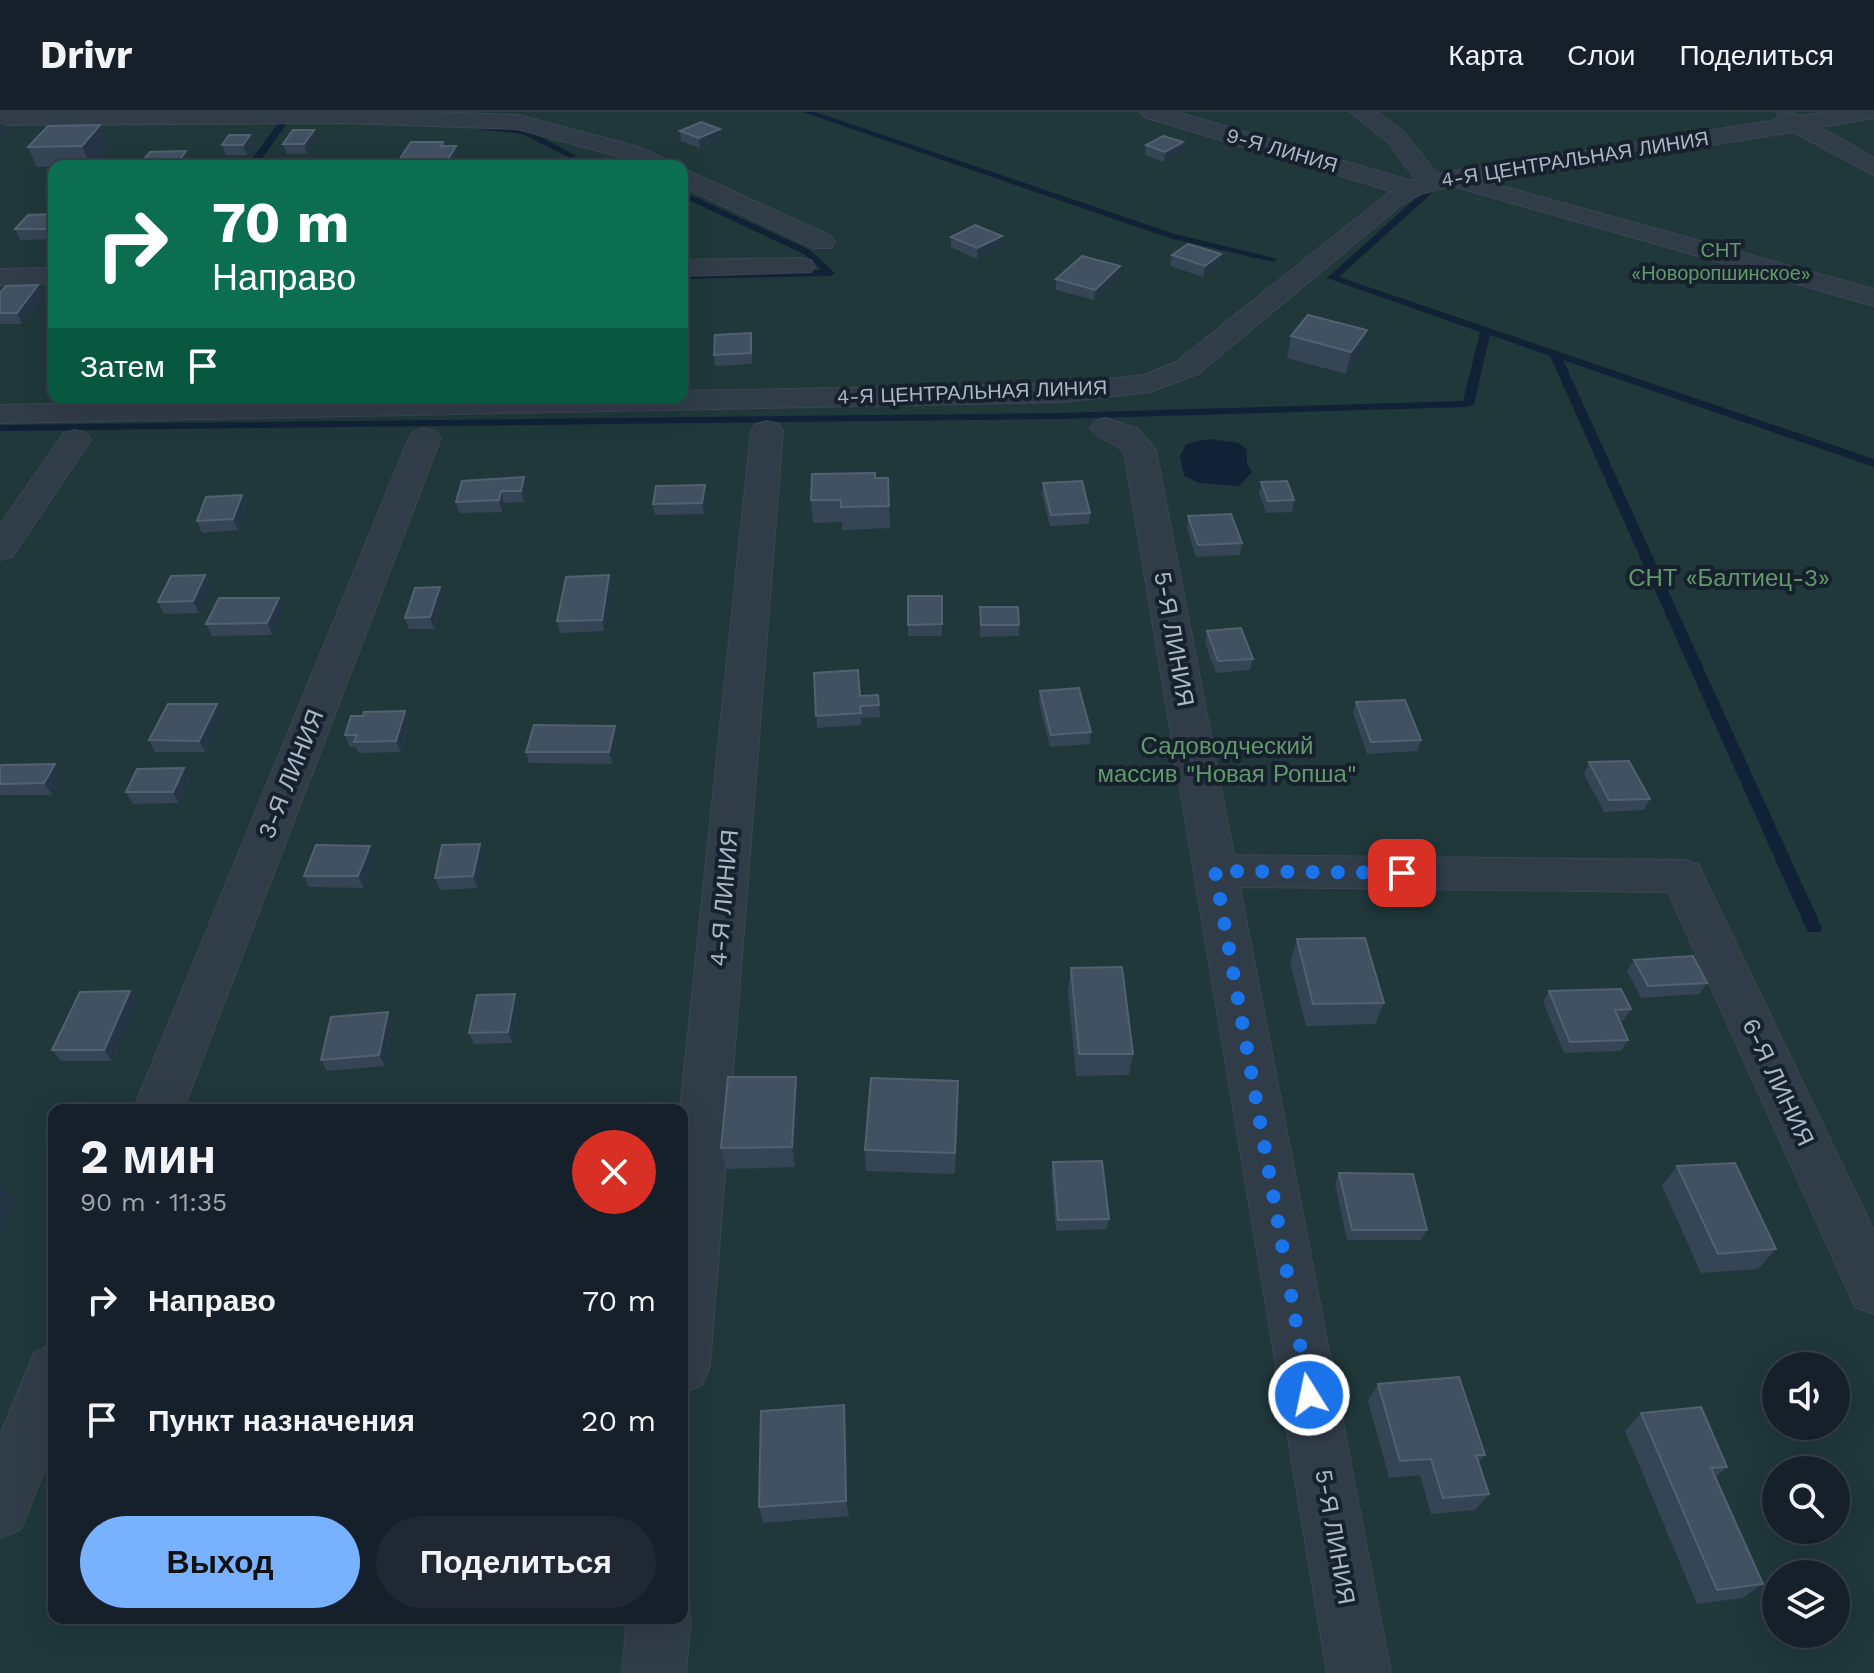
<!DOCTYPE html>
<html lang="ru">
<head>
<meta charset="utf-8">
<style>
  body { margin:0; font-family:"Work Sans",sans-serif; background:#1f2833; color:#f1f3f6; height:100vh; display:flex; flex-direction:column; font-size:30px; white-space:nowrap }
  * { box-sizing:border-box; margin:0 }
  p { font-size:26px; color:#9ea3a9 }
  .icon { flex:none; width:44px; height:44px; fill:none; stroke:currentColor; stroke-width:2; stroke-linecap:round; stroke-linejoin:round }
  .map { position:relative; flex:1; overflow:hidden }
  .sheet { position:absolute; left:48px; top:992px; width:640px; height:520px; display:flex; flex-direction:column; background:#16202b; border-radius:16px; box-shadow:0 8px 32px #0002,0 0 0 2px #353e47 }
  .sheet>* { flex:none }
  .guide { position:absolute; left:48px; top:48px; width:640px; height:244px; border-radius:16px; box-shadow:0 8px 32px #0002,0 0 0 2px #353e47; background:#0b6e4f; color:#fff; overflow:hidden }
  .fabs { position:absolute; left:1762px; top:1240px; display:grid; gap:16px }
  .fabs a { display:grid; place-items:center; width:88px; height:88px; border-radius:50%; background:#16202b; box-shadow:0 8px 32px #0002,0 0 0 2px #353e47; font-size:40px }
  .pin { position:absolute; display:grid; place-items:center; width:68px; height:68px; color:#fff; margin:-34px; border-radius:16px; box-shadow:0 4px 12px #0006 }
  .me { position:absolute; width:88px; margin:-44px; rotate:350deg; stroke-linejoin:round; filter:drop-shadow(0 0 6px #0008) }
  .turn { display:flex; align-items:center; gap:28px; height:168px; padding:0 32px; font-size:36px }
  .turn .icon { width:104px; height:104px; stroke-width:2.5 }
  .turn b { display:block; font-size:56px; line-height:68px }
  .then { display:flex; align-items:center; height:76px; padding:0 32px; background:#0003; gap:16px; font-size:30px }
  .round { display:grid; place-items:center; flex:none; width:84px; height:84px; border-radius:42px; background:#1f2833 }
  .summary { display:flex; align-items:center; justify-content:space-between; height:136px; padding:0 32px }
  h1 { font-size:48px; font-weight:700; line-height:60px }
  .primary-button { display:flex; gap:16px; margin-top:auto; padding:16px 32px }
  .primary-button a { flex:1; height:92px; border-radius:48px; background:#78b2ff; color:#111; font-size:32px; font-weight:700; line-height:92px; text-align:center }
  .primary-button a+a { background:#1f2833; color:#f1f3f6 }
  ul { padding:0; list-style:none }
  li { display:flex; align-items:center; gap:24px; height:120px; padding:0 32px }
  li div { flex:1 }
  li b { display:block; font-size:30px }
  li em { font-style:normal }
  header { display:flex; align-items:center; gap:48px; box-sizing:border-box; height:112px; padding:0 40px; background:#16202b; border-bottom:2px solid #353e47 }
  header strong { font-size:38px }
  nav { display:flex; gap:44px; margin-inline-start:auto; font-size:28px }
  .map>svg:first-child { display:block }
</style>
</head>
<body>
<header>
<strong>Drivr</strong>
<nav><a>Карта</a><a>Слои</a><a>Поделиться</a></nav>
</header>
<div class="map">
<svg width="1874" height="1561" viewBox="0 0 1874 1561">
  <rect width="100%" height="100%" fill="#1e2a39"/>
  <path fill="#20383a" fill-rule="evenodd" d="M0,0H1874V1561H0ZM54,54H682V286H54ZM54,998H682V1506H54ZM1776,1254H1836V1314H1776ZM1776,1358H1836V1418H1776ZM1776,1462H1836V1522H1776Z"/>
  <path fill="#112237" d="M1209,327L1239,331L1247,338V352L1252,360L1239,374L1199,371L1184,364L1180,344L1186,332Z"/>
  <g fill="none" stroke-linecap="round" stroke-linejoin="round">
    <g fill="#112237" fill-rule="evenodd">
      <path d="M803,0H815L1175,122L1278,147L1273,150L1169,126Z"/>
      <path d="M282,6H303L307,9L303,12L287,11L257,54H247Z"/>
      <path d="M482,12L527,18L577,44L570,46L522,22L479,17V13Z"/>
      <path d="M1437,73L1442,76L1433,80L1339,165L1874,347V355L1563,248L1822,816L1820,820H1808L1806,816L1550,244L1490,223L1474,292L1468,295L1060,307L0,319V313L1060,301L1463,289L1480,220L1327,166L1427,76Z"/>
      <path d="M682,79L810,138L835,161L830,164L682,167V161L821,158L804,142L682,85Z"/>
    </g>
    <g stroke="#3b4553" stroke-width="2">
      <g id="minor">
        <path d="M0,0H432L518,3L639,35L669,49L672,54H640L621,45L517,17L343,11L0,13Z"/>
        <path d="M1140,0H1177L1412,69L1416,68L1388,30L1350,0H1377L1404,20L1437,62L1776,8L1778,1L1790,0L1800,4L1827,0H1874V6L1820,15L1874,46V63L1793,20L1483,69L1874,177V194L1452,74L1421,82L1400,94L1198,262L1150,280L1063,290L0,311V293L337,286H682V279L1063,272L1144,263L1176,250L1391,79L1144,5Z"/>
        <path d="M682,56L831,124L835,130L831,136H813L682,74Z"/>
        <path d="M801,146L811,148L815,154L811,160L682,164V148Z"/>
        <path d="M54,156V172L0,173V157Z"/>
        <path d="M1106,306L1138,317L1156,338L1234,743L1683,748L1698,752L1874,1119V1202L1855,1195L1668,780L1240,775L1391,1561H1327L1124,340C1114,329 1098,328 1090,316L1095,309Z"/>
        <path d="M767,309L778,312L783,319L710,1254L702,1273L682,1281L680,998L751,319L756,312Z"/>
        <path d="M425,316L436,319L441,326L183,998H133L409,326L414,319Z"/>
        <path d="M75,318L86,321L91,328L12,445L0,448V413L64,321Z"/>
        <path d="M54,1232V1334L21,1417L0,1426V1323L34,1241Z"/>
        <path d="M682,1485L691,1506L686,1561H622L627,1506H682Z"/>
      </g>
    </g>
    <use href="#minor" fill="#313c49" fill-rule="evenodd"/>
  </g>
  <g fill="#354556">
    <path d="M720,17L721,27L700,36L681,29L680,19Z"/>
    <path d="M250,23L254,33L247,43H226L222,33Z"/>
    <path d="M317,28L307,42H287L283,32Z"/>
    <path d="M443,30L444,34L459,44L453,54H398L397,51Z"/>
    <path d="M1183,30L1182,40L1164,50L1145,43L1146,33Z"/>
    <path d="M109,33L90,54L37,55L28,35Z"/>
    <path d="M190,50L187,54H143L141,51Z"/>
    <path d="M54,102V127L20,128L15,117Z"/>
    <path d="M1002,124L1001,135L977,147L951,135V125Z"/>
    <path d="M1221,142L1220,153L1203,165L1170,154L1172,143Z"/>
    <path d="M1119,164L1094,188L1056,178V167Z"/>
    <path d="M38,173L43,184L22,212H0V181Z"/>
    <path d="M1291,224L1362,240L1346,262L1287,246Z"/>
    <path d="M752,232V252L715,254L714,243Z"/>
    <path d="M875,366H888L890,416L842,418V410L813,411L811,388Z"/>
    <path d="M462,369L527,376L524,390L504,391L502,400L459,401L456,390Z"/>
    <path d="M1261,370L1294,388L1292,400L1266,401L1259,381Z"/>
    <path d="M1043,371L1090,401L1089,412L1050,414L1042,382Z"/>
    <path d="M242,383L246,394L238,418L202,421L197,409Z"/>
    <path d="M706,384L704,402L655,403L653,392Z"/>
    <path d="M1188,404L1242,431L1240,443L1196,445L1187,416Z"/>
    <path d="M205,463L211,475L199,501L164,502L158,490Z"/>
    <path d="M440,475L443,487L434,517H409L405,506Z"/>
    <path d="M612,475L604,519L560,521L557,509Z"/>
    <rect x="908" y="484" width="34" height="40"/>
    <path d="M980,495L1019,513V524L980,525Z"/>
    <path d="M284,497L272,523L212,524L206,512Z"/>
    <path d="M1207,519L1253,547L1250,558L1216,561L1205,531Z"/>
    <path d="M814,561L860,584L878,583L880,605L861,606V613L817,616Z"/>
    <path d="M1040,579L1091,620L1090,632L1050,635L1039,591Z"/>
    <path d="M1356,590L1421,628L1417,639L1367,642L1353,601Z"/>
    <path d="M217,592L223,603L205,640H155L149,628Z"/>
    <path d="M405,599L409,611L401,640L359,641L356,635H350L345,623L363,604Z"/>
    <path d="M615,614L618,625L612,652L529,651L526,640Z"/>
    <path d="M1589,650L1650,687L1644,698L1604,700L1584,662Z"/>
    <path d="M0,653L62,664L52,683H0Z"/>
    <path d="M190,668L179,691L133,692L126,680Z"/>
    <path d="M480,732L484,744L477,776L440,778L435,766Z"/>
    <path d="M370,734L375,745L364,776L309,775L304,764Z"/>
    <path d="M1297,827L1384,891L1375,912L1306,914L1290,850Z"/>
    <path d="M1634,848L1707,871L1699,882L1641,886L1627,859Z"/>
    <path d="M1071,856L1133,942L1129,963L1076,964L1068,878Z"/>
    <path d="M1549,879L1631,897L1624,908L1620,909L1628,928L1621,939L1564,941L1543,890Z"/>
    <path d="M515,882L519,894L512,931L474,932L469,921Z"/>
    <path d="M138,890L112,949H61L52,938Z"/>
    <path d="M388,900L393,912L385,954L327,959L321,948Z"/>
    <path d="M796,965L799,986L795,1055L726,1057L721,1036Z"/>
    <path d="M958,969L955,1062L866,1059L865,1038Z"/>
    <path d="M1053,1050L1109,1107L1107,1117L1056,1119L1051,1061Z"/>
    <path d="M1677,1054L1776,1137L1758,1157L1701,1161L1662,1074Z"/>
    <path d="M1339,1061L1427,1118L1421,1128H1347L1335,1072Z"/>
    <path d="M1378,1272L1485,1343L1479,1350L1489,1382L1475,1398L1431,1402L1420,1363L1389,1366L1368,1289Z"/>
    <path d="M844,1293L846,1310L849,1404L763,1411L759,1395Z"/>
    <path d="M1641,1301L1727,1355L1715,1366L1763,1472L1742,1486L1697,1492L1625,1319Z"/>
  </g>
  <g fill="#263546">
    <path d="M3,11L8,20L0,29V14Z"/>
    <path d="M100,13L109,33L90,54L82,34Z"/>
    <path d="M720,17L721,27L700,36L699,26Z"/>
    <path d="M314,18L317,28L307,42L304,32Z"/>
    <path d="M250,23L254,33L247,43L243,33Z"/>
    <path d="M1183,30L1182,40L1164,50L1165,40Z"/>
    <path d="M456,34L459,44L453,54H450L448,47Z"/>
    <path d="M186,39L190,50L187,54H179L178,50Z"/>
    <path d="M1002,124L1001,135L977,147V136Z"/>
    <path d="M1221,142L1220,153L1203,165L1205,154Z"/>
    <path d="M1120,154L1119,164L1094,188L1095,178Z"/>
    <path d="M38,173L43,184L22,212L17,201Z"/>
    <path d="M1367,218L1362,240L1346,262L1351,240Z"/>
    <path d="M524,365L527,376L524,390L521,379Z"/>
    <path d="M705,373L706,384L704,402L702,391Z"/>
    <path d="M501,379L504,391L502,400L499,388Z"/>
    <path d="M242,383L246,394L238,418L233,407Z"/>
    <path d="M205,463L211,475L199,501L193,489Z"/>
    <path d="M609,463L612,475L604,519L602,508Z"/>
    <path d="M440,475L443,487L434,517L430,505Z"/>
    <path d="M279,486L284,497L272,523L267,511Z"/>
    <path d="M217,592L223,603L205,640L199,629Z"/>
    <path d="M405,599L409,611L401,640L396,629Z"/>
    <path d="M615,614L618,625L612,652L609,640Z"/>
    <path d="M55,652L62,664L52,683L44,671Z"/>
    <path d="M184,656L190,668L179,691L173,680Z"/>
    <path d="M480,732L484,744L477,776L473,764Z"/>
    <path d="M370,734L375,745L364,776L358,764Z"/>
    <path d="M130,879L138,890L112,949L104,938Z"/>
    <path d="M515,882L519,894L512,931L508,920Z"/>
    <path d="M388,900L393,912L385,954L379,943Z"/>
    <path d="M796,965L799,986L795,1055L792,1035Z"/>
    <path d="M0,1073L16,1089L0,1123Z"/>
    <path d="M844,1293L846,1310L849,1404L846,1389Z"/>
  </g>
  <g fill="#425162" stroke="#526172" stroke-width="2">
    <path d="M701,10L720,17L699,26L680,19Z"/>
    <path d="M100,13L82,34L28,35L48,14Z"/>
    <path d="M293,18H314L304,32H283Z"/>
    <path d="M229,23H250L243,33H222Z"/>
    <path d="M1163,24L1183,30L1165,40L1146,33Z"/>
    <path d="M411,30H443L441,34H456L448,47H433L430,52L397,51Z"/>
    <path d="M186,39L178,50L141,51L150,40Z"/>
    <path d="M54,102V117H15L28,103Z"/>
    <path d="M975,113L1002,124L977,136L951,125Z"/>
    <path d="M1188,132L1221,142L1205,154L1172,143Z"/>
    <path d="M1082,144L1120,154L1095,178L1056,167Z"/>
    <path d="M38,173L17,201H0V181L6,174Z"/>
    <path d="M1308,203L1367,218L1351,240L1291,224Z"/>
    <path d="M751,221V241L714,243L715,223Z"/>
    <path d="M875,361V366H888L889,394L841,395V388H811L812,362Z"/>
    <path d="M524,365L521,379H501L499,388L456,390L462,369Z"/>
    <path d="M1082,369L1090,401L1051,403L1043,371Z"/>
    <path d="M1287,369L1294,388L1268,389L1261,370Z"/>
    <path d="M705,373L702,391L653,392L656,374Z"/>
    <path d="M242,383L233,407L197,409L206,385Z"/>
    <path d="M1231,402L1242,431L1198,433L1188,404Z"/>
    <path d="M205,463L193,489L158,490L171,464Z"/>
    <path d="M609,463L602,508L557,509L566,465Z"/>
    <path d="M440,475L430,505L405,506L415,476Z"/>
    <path d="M908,484H942V512L908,513Z"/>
    <path d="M219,486H279L267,511L206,512Z"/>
    <path d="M980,495H1018L1019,513H981Z"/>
    <path d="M1241,516L1253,547L1218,549L1207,519Z"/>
    <path d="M858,558L860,584L878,583L879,593L860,594L861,601L816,604L814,561Z"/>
    <path d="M1079,576L1091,620L1051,623L1040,579Z"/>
    <path d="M1405,588L1421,628L1371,630L1356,590Z"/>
    <path d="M168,592H217L199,629L149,628Z"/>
    <path d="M405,599L396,629L354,630L357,623H345L351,604H363L364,600Z"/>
    <path d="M534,613L615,614L609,640H526Z"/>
    <path d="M1629,649L1650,687L1609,688L1589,650Z"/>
    <path d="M55,652L44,671L0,672V653Z"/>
    <path d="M184,656L173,680H126L137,657Z"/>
    <path d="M480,732L473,764L435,766L442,733Z"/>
    <path d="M316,733L370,734L358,764H304Z"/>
    <path d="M1365,826L1384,891L1313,892L1297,827Z"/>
    <path d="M1693,844L1707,871L1648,874L1634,848Z"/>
    <path d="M1122,855L1133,942H1079L1071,856Z"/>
    <path d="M1621,877L1631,897L1615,898L1628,928L1570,930L1549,879Z"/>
    <path d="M130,879L104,938H52L80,880Z"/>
    <path d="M515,882L508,920L469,921L477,883Z"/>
    <path d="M388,900L379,943L321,948L331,905Z"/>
    <path d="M728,965H796L792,1035L721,1036Z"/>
    <path d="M871,966L958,969L955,1041L865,1038Z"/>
    <path d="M1102,1049L1109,1107L1058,1108L1053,1050Z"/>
    <path d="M1735,1051L1776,1137L1718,1142L1677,1054Z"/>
    <path d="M1339,1061L1413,1062L1427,1118H1352Z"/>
    <path d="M1459,1265L1485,1343H1476L1489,1382L1443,1386L1431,1347L1400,1349L1378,1272Z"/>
    <path d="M844,1293L846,1389L759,1395L761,1299Z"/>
    <path d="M1701,1295L1727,1355L1711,1356L1763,1472L1717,1478L1641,1301Z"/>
  </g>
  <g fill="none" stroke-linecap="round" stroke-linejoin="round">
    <path stroke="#1a73e8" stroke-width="14" stroke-dasharray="0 25.2" d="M1309,1283L1215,759L1402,761"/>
  </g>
  <g text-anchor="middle" stroke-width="8" stroke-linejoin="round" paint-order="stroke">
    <g font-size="20" fill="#abb7c6" stroke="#17212d">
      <text transform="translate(1282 38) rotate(16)" y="7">9-Я ЛИНИЯ</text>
      <text transform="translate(1575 47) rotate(-9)" y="7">4-Я ЦЕНТРАЛЬНАЯ ЛИНИЯ</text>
      <text transform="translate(972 280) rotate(-2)" y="7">4-Я ЦЕНТРАЛЬНАЯ ЛИНИЯ</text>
    </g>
    <g font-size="20" fill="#61996b" stroke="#17212d">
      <text x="1721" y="145">СНТ<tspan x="1721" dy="23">«Новоропшинское»</tspan></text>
    </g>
    <g font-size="24" fill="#61996b" stroke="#17212d">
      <text x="1729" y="474">СНТ «Балтиец-3»</text>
      <text x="1227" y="642">Садоводческий<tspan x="1227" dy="28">массив "Новая Ропша"</tspan></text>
    </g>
    <g font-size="24" fill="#abb7c6" stroke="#17212d">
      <text transform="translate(1174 527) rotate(80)" y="8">5-Я ЛИНИЯ</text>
      <text transform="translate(291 662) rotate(-68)" y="8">3-Я ЛИНИЯ</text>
      <text transform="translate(724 786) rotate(-85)" y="8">4-Я ЛИНИЯ</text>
      <text transform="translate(1778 970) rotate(65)" y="8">6-Я ЛИНИЯ</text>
      <text transform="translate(1335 1425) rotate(80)" y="8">5-Я ЛИНИЯ</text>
    </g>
  </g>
</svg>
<div class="fabs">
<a><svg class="icon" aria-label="sound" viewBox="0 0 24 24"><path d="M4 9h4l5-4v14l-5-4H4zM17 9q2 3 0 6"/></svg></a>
<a><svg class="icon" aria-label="search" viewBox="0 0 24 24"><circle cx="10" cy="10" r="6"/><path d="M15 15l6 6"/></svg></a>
<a><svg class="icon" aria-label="layers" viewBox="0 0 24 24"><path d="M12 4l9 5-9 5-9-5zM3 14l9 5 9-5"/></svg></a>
</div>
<div class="pin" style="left:1402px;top:761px;background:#d93025"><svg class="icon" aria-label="arrive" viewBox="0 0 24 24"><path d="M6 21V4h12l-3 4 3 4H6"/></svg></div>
<svg class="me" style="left:1309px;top:1283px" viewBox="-20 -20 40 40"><circle r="17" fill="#1a73e8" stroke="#fff" stroke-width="3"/><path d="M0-11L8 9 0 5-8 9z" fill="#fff"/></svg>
<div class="guide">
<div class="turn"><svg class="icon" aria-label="right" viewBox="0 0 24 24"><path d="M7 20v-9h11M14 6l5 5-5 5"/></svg><div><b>70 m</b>Направо</div></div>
<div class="then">Затем<svg class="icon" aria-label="arrive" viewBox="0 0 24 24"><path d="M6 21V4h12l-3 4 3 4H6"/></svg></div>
</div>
<section class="sheet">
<div class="summary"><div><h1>2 мин</h1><p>90 m · 11:35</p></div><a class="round" style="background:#d93025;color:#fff"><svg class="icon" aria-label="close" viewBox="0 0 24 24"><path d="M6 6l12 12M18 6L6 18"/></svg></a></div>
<ul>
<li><svg class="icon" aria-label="right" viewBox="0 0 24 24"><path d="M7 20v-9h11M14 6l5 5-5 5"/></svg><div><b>Направо</b></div><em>70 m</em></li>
<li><svg class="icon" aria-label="arrive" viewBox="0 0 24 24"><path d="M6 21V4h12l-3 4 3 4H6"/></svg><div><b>Пункт назначения</b></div><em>20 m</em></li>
</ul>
<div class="primary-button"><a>Выход</a><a>Поделиться</a></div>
</section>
</div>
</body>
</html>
